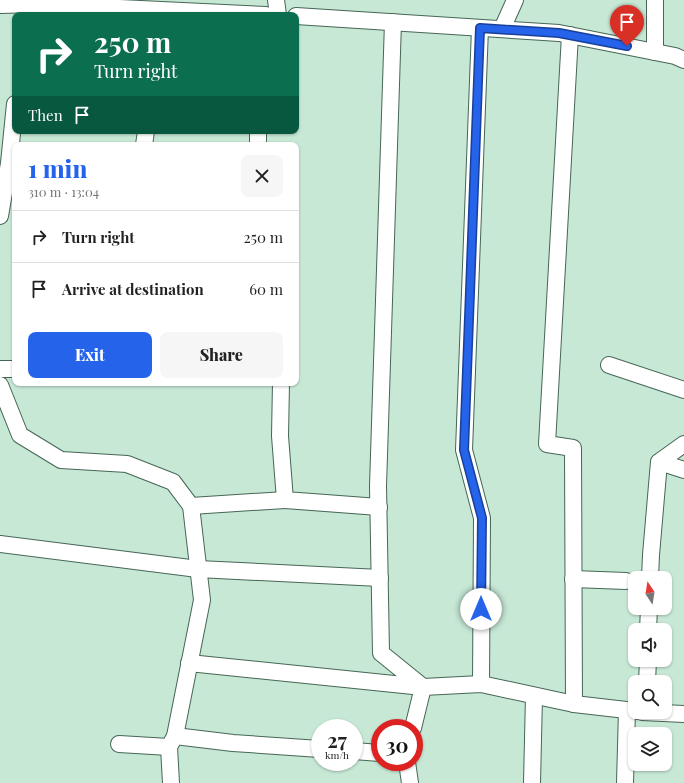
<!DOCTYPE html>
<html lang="en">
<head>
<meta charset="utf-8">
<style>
  body { margin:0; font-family:"Playfair Display",serif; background:#f6f6f6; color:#222; height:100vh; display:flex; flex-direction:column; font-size:15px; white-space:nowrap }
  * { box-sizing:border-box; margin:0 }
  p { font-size:13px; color:#767676 }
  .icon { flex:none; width:22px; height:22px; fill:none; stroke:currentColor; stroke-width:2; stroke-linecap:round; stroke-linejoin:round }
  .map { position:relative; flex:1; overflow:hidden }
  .panel { position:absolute; left:12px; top:142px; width:287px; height:244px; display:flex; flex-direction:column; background:#fff; border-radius:8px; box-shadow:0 1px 3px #0004 }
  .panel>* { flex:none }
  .hud { position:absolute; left:12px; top:12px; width:287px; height:122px; border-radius:8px; box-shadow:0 1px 3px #0004; background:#0b6e4f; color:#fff; overflow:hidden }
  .needle { width:26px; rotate:348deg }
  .tools { position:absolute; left:628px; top:571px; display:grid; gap:8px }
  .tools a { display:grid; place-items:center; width:44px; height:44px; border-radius:8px; background:#fff; box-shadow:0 1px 3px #0004; font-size:20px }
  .speed { position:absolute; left:311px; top:719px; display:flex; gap:8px; font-size:20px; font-weight:700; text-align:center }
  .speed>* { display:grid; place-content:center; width:52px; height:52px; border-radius:50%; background:#fff; box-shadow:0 1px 3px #0004; line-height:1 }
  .speed small { font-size:10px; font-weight:400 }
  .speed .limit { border:6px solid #d22; background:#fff; color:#111 }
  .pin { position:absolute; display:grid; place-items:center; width:34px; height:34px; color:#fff; margin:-41px -17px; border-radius:50% 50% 50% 0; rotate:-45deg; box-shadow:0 0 4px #0007 }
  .pin .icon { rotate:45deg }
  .me { position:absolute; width:44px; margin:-22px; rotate:0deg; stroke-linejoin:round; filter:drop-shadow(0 0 3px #0008) }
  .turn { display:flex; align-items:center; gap:14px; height:84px; padding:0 16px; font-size:18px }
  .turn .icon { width:52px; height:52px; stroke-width:2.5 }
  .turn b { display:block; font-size:28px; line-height:34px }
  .then { display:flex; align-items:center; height:38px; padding:0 16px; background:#0003; gap:8px; font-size:15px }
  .round { display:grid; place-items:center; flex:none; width:42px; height:42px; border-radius:8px; background:#f6f6f6 }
  .summary { display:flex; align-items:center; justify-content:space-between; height:68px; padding:0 16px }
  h1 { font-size:24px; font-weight:800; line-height:30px; color:#2563eb }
  .button { display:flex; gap:8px; margin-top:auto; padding:8px 16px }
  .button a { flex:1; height:46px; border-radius:8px; background:#2563eb; color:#fff; font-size:16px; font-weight:800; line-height:46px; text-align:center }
  .button a+a { background:#f6f6f6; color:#222 }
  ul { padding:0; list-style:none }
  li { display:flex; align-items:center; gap:12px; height:52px; padding:0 16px; border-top:1px solid #e0e0e0 }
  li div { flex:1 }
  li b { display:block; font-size:15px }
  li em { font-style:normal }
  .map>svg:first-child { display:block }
</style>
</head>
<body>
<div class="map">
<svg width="684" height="783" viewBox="0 0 684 783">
  <rect width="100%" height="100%" fill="#c6e8d5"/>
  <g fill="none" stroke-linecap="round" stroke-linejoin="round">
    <g stroke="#476655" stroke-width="18">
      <g id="street">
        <path d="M276,0L278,15"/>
        <path d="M655,0V52"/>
        <path d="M0,5L36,4L266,15"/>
        <path d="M296,16L559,33L675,56L684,60"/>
        <path d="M480,28L464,450L482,518L481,684"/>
        <path d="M502,29L515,0"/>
        <path d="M570,35L547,444L573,448L574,704"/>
        <path d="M258,131V145"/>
        <path d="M144,145L146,131"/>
        <path d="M0,216L9,163L15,104"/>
        <path d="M609,365L684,390"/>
        <path d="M0,369H15"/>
        <path d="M281,383L280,436L285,500L379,507"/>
        <path d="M0,385L20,435L61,460L127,464L173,482L191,506L202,600L175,736"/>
        <path d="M684,444L659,462L684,470"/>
        <path d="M191,506L285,500"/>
        <path d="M0,544L198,569L380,578"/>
        <path d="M650,578L651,555L659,462"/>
        <path d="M573,579L626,581"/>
        <path d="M648,630L649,608"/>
        <path d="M189,663L423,687L381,653L378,486L393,22"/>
        <path d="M647,682L648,660"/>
        <path d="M642,712L684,714"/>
        <path d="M413,728L423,687L481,684L574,704L635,711"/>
        <path d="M119,744L169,747L175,736L233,743L320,749"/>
        <path d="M169,747L171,783"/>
        <path d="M354,751L380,753"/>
        <path d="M407,762L410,783"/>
        <path d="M532,783L534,696"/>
        <path d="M625,783L627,710"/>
      </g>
    </g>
    <use href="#street" stroke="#fff" stroke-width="16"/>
  </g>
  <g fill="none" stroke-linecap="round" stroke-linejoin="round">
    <g stroke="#184099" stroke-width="10">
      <path id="route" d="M481,609L482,518L464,450L480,28L559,33L627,46"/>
    </g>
    <use href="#route" stroke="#2563eb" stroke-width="7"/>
  </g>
</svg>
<div class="tools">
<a><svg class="needle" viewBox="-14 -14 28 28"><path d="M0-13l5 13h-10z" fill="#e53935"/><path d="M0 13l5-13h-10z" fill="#767676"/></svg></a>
<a><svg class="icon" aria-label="sound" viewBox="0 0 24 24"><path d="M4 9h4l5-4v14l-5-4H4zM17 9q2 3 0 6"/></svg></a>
<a><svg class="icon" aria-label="search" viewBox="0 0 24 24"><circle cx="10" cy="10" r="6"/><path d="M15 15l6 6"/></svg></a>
<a><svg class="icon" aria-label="layers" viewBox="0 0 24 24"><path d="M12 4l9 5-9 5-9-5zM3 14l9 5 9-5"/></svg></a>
</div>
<div class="speed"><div>27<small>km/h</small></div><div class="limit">30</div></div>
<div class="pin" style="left:627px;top:46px;background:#d93025"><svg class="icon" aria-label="arrive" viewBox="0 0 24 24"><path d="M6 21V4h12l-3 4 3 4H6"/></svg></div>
<svg class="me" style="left:481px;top:609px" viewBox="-20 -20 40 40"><circle r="19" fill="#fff"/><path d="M0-13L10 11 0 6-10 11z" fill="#2563eb"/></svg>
<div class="hud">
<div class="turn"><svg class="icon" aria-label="right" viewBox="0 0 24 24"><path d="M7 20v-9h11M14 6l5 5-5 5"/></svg><div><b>250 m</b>Turn right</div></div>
<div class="then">Then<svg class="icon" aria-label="arrive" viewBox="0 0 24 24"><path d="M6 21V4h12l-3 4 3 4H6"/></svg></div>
</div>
<section class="panel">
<div class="summary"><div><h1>1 min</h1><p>310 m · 13:04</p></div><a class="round"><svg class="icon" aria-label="close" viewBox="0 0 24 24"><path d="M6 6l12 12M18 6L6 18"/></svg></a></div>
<ul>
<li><svg class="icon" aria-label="right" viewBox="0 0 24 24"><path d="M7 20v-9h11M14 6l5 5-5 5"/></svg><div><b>Turn right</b></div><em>250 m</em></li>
<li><svg class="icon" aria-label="arrive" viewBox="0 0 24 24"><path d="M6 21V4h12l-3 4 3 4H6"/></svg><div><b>Arrive at destination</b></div><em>60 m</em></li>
</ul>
<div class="button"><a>Exit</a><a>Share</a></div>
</section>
</div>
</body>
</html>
